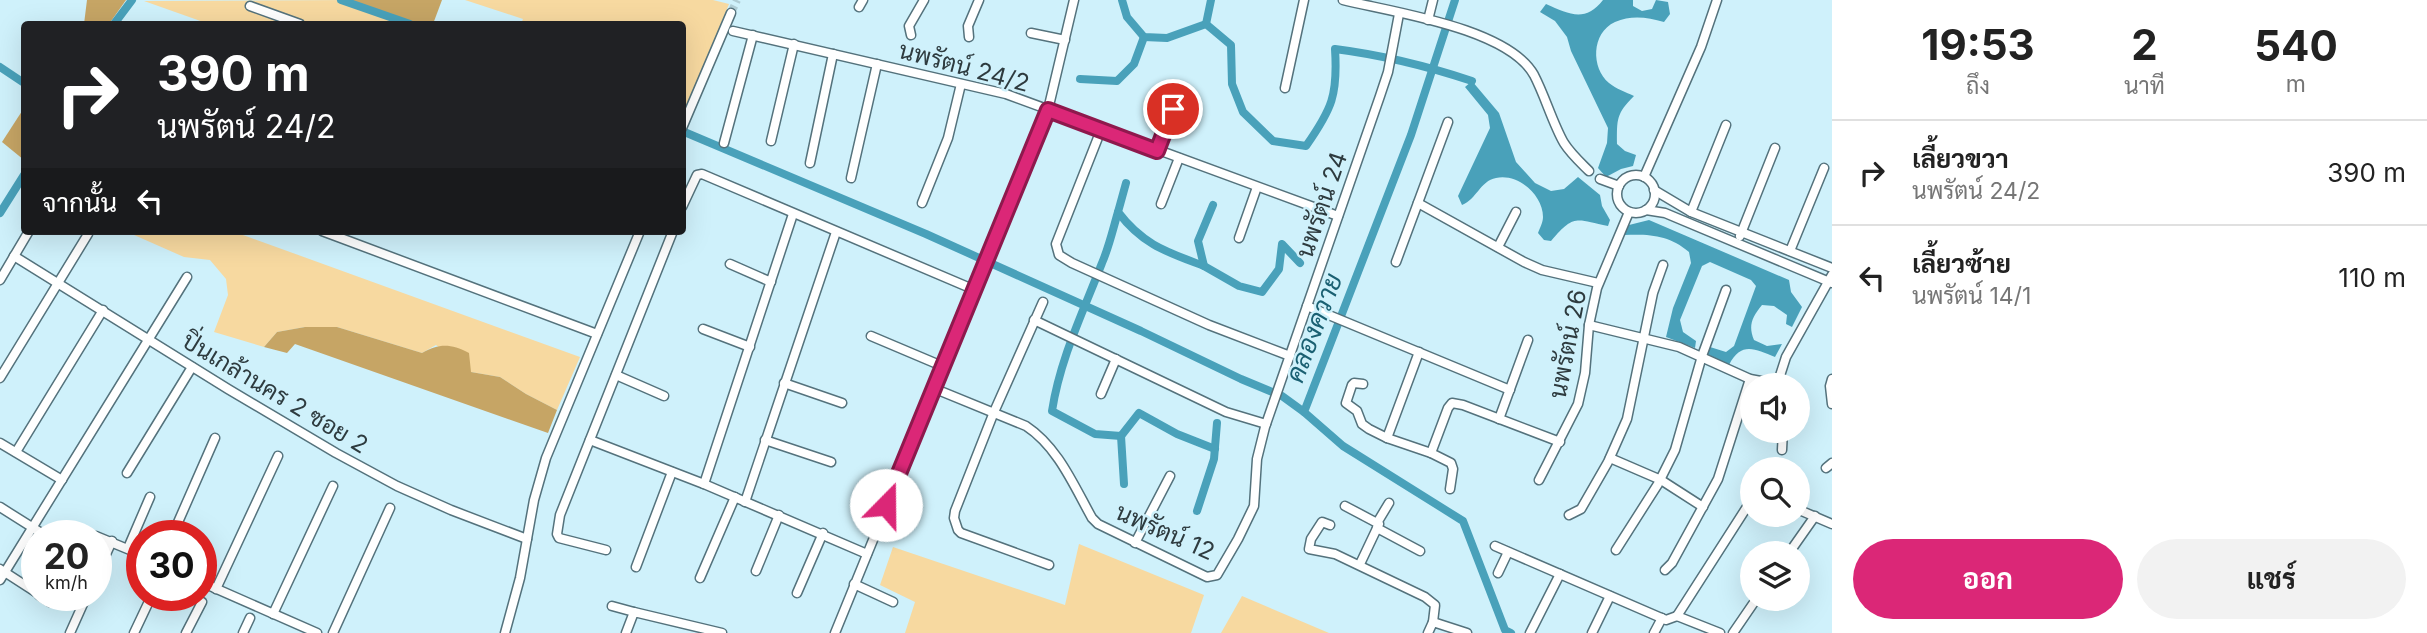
<!DOCTYPE html>
<html lang="th">
<head>
<meta charset="utf-8">
<style>
  body { margin:0; font-family:Inter,Sarabun,sans-serif; background:#f2f2f2; color:#222; height:100vh; display:flex; flex-direction:column; font-size:26px; white-space:nowrap }
  * { box-sizing:border-box; margin:0 }
  p { font-size:23px; color:#767676 }
  .icon { flex:none; width:38px; height:38px; fill:none; stroke:currentColor; stroke-width:2; stroke-linecap:round; stroke-linejoin:round }
  .map { position:relative; flex:1; overflow:hidden }
  .side { display:flex; flex-direction:column; background:#fff; width:595px }
  .side>* { flex:none }
  .hud { position:absolute; left:21px; top:21px; width:665px; height:214px; border-radius:7px; box-shadow:0 7px 28px #0002; background:#202124; color:#fff; overflow:hidden }
  .buttons { position:absolute; left:1740px; top:373px; display:grid; gap:14px }
  .buttons a { display:grid; place-items:center; width:70px; height:70px; border-radius:50%; background:#fff; box-shadow:0 7px 28px #0002; font-size:35px }
  .speed { position:absolute; left:21px; top:520px; display:flex; gap:14px; font-size:35px; font-weight:700; text-align:center }
  .speed>* { display:grid; place-content:center; width:91px; height:91px; border-radius:50%; background:#fff; box-shadow:0 7px 28px #0002; line-height:1 }
  .speed small { font-size:18px; font-weight:400 }
  .speed .limit { border:10px solid #d22; background:#fff; color:#111 }
  .pin { position:absolute; display:grid; place-items:center; width:60px; height:60px; color:#fff; margin:-30px; border:4px solid #fff; border-radius:50%; box-shadow:0 2px 7px #0007 }
  .me { position:absolute; width:77px; margin:-38px; rotate:22deg; stroke-linejoin:round; filter:drop-shadow(0 0 5px #0008) }
  .turn { display:flex; align-items:center; gap:24px; height:147px; padding:0 21px; font-size:32px }
  .turn .icon { width:91px; height:91px; stroke-width:2.5 }
  .turn b { display:block; font-size:49px; line-height:60px }
  .then { display:flex; align-items:center; height:66px; padding:0 21px; background:#0003; gap:14px; font-size:26px }
  .eta { display:flex; justify-content:space-evenly; align-items:center; height:119px; text-align:center }
  .eta b { font-size:42px; font-weight:700; line-height:49px }
  .button { display:flex; gap:14px; margin-top:auto; padding:14px 21px }
  .button a { flex:1; height:80px; border-radius:42px; background:#db2777; color:#fff; font-size:28px; font-weight:700; line-height:80px; text-align:center }
  .button a+a { background:#f2f2f2; color:#222 }
  ul { padding:0; list-style:none }
  li { display:flex; align-items:center; gap:21px; height:105px; padding:0 21px; border-top:2px solid #e0e0e0 }
  li div { flex:1 }
  li b { display:block; font-size:26px }
  li em { font-style:normal }
  main { display:flex; flex:1; min-height:0 }
  .map>svg:first-child { display:block }
</style>
</head>
<body>
<main>
<div class="map">
<svg width="1832" height="633" viewBox="0 0 1832 633">
  <rect width="100%" height="100%" fill="#cff1fb"/>
  <g fill="#f7d9a0">
    <path d="M350,0L408,20L406,24H209L144,1Z"/>
    <path d="M465,0H713L729,4L683,117L682,24H521L523,19Z"/>
    <path d="M125,231H232L580,357L557,410L526,394L500,377L471,372L436,345L422,353L337,327H305L277,332L264,347L214,332L228,295L226,279L210,260L184,257Z"/>
    <path d="M1079,544L1204,595L1191,633H905L915,602L880,585L893,547L1065,605Z"/>
    <path d="M1242,596L1329,633H1221Z"/>
  </g>
  <g fill="#c6a565">
    <path d="M87,0H126L109,24H84Z"/>
    <path d="M350,0H442L433,24H420Z"/>
    <path d="M24,108V160L2,142Z"/>
    <path d="M305,327H337L422,353C440,343 451,344 469,353L471,372L500,377L526,394L557,410L548,433L295,344L287,353L264,347L277,332Z"/>
  </g>
  <g fill="#49a1ba">
    <path d="M1603,0H1633V6L1642,11L1652,9L1656,0L1668,2L1670,14L1664,22C1647,17 1631,15 1615,22C1591,33 1591,68 1609,83C1616,89 1626,92 1634,96C1616,114 1617,119 1617,144L1625,151L1636,155L1633,166L1621,169L1606,177L1598,168L1607,143L1608,128L1571,51L1567,37L1555,21L1540,12L1546,4C1569,14 1585,23 1603,0Z"/>
    <path d="M1472,81L1499,113L1516,162L1535,183L1551,191L1564,189L1578,177L1600,195L1602,206L1610,220L1608,226C1575,219 1574,214 1551,241L1544,240L1538,233C1540,228 1543,222 1543,217C1543,195 1518,173 1496,178C1480,181 1477,199 1462,205L1458,196L1490,128L1488,115L1465,87Z"/>
    <path d="M1649,220L1789,280L1791,292L1802,307L1792,327L1786,324L1787,315L1774,306L1762,305C1752,317 1748,326 1754,340L1767,346L1782,344L1775,357C1755,349 1741,341 1729,365L1707,354L1710,347L1726,352L1734,346L1756,286L1751,280L1710,262L1702,266L1680,320L1683,332L1696,341L1695,348L1666,337L1673,308L1691,263L1689,252C1669,235 1650,234 1624,235L1629,225Z"/>
  </g>
  <g fill="none" stroke-linecap="round" stroke-linejoin="round">
    <g stroke="#49a1ba" stroke-width="8">
      <path d="M341,0L410,24"/>
      <path d="M1122,0L1127,17L1144,37L1167,38L1206,24L1231,45L1232,84L1243,112L1273,141L1306,146C1332,109 1338,95 1335,49C1382,55 1427,66 1472,81"/>
      <path d="M1455,0L1411,135L1304,412L1343,446L1463,521L1505,630L1511,633"/>
      <path d="M114,24L132,0"/>
      <path d="M1206,24L1211,0"/>
      <path d="M0,67L24,83"/>
      <path d="M1080,79L1117,81L1134,64L1144,37"/>
      <path d="M682,131L926,234L1141,331L1241,379L1282,396L1304,412"/>
      <path d="M1126,183L1118,212C1143,245 1167,252 1204,266"/>
      <path d="M1213,205L1198,241L1204,266L1239,286L1262,292L1279,269L1282,244L1300,263"/>
      <path d="M1118,212C1113,229 1109,247 1102,263C1083,312 1060,359 1052,411L1095,434L1121,436L1139,413L1177,434L1215,449"/>
      <path d="M0,213L24,175"/>
      <path d="M1121,436L1124,484"/>
      <path d="M1197,511L1214,459L1217,423"/>
    </g>
    <path stroke="#afcdd5" stroke-width="8" stroke-dasharray="8 4" stroke-linecap="butt" d="M731,13L737,0"/>
    <g stroke="#54727c" stroke-width="11">
      <g id="street">
        <path d="M1343,0C1392,12 1508,28 1534,75C1545,96 1553,124 1564,143C1571,154 1580,162 1589,171"/>
        <path d="M250,6L300,24"/>
        <path d="M859,7L863,0"/>
        <path d="M1428,20L1433,0"/>
        <path d="M733,31L1006,94L1338,216"/>
        <path d="M1031,33L1065,40"/>
        <path d="M911,35L909,26L924,0"/>
        <path d="M969,37L968,26L979,0"/>
        <path d="M1285,88L1304,0"/>
        <path d="M682,128L731,13"/>
        <path d="M1101,130L1056,244L1059,255L1072,263L1209,325L1290,356"/>
        <path d="M771,141L794,44"/>
        <path d="M724,143L753,35"/>
        <path d="M1157,151L1180,96"/>
        <path d="M810,163L833,54"/>
        <circle cx="1636" cy="194" r="19"/>
        <path d="M1644,177L1701,47L1717,0"/>
        <path d="M851,178L877,64"/>
        <path d="M1600,179L1619,186"/>
        <path d="M1654,190L1691,212L1832,268"/>
        <path d="M922,203L948,138L961,84"/>
        <path d="M1418,203L1524,262L1542,270L1598,283"/>
        <path d="M1161,204L1179,158"/>
        <path d="M682,207L697,175L702,174L975,290"/>
        <path d="M1646,210L1665,213L1832,283"/>
        <path d="M1691,212L1726,125"/>
        <path d="M322,231L597,334"/>
        <path d="M1740,236L1775,148"/>
        <path d="M1239,238L1257,187"/>
        <path d="M1498,247L1516,212"/>
        <path d="M1790,251L1824,168"/>
        <path d="M14,256L228,389L336,453L397,486L451,510L527,539"/>
        <path d="M1396,262L1448,122"/>
        <path d="M730,264L771,282"/>
        <path d="M0,280L29,231"/>
        <path d="M1043,302L994,412L955,511L954,518L958,530L961,533L1049,565"/>
        <path d="M1307,306L1510,390"/>
        <path d="M1034,320L1226,412L1266,424"/>
        <path d="M1589,325L1679,347L1750,379L1777,384"/>
        <path d="M703,329L750,347"/>
        <path d="M871,336L942,366"/>
        <path d="M616,375L664,396"/>
        <path d="M0,378L88,234"/>
        <path d="M1832,379L1830,386L1832,404"/>
        <path d="M784,383L842,403"/>
        <path d="M1363,384L1354,383L1352,385L1346,403L1357,411L1362,424L1369,429L1387,438L1431,453"/>
        <path d="M1777,385L1786,357L1832,275"/>
        <path d="M933,388L1026,426C1058,447 1074,486 1092,518L1098,524L1207,577L1217,575L1238,539L1254,506L1257,459L1265,427L1380,96L1388,72L1399,14"/>
        <path d="M1101,394L1116,359"/>
        <path d="M1499,419L1528,340"/>
        <path d="M1387,438L1419,352"/>
        <path d="M590,440L704,484L867,554"/>
        <path d="M765,440L831,462"/>
        <path d="M0,443L62,480"/>
        <path d="M1782,450L1783,430"/>
        <path d="M16,452L103,310"/>
        <path d="M1610,458L1661,480L1703,507"/>
        <path d="M1826,468L1832,463"/>
        <path d="M127,473L192,367"/>
        <path d="M1539,480L1578,404L1585,373L1589,325L1597,288L1629,212"/>
        <path d="M704,484L793,214"/>
        <path d="M1450,489L1453,469L1451,463L1431,453L1448,408L1452,403L1463,405L1560,442"/>
        <path d="M745,502L836,232"/>
        <path d="M1345,506L1379,524L1360,564"/>
        <path d="M0,507L46,536"/>
        <path d="M1797,509L1832,524"/>
        <path d="M1569,515L1581,509L1608,462L1627,419L1653,293L1663,265"/>
        <path d="M1377,523L1389,503"/>
        <path d="M1330,525L1322,522L1311,539L1309,549L1335,554L1425,597L1435,605L1433,622"/>
        <path d="M1377,528L1420,551"/>
        <path d="M96,536L142,555"/>
        <path d="M172,536L215,438"/>
        <path d="M1135,543L1170,476"/>
        <path d="M1495,546L1666,620L1677,616L1720,633"/>
        <path d="M128,548L150,497"/>
        <path d="M606,550L559,538L557,534L560,515L673,231"/>
        <path d="M1616,550L1658,484L1675,450L1702,356L1726,290"/>
        <path d="M1789,553L1815,516"/>
        <path d="M636,567L672,472"/>
        <path d="M0,569L37,593"/>
        <path d="M1665,570L1672,563L1718,479L1750,379"/>
        <path d="M756,571L779,515"/>
        <path d="M1498,573L1508,552"/>
        <path d="M96,576L112,541"/>
        <path d="M700,578L735,497"/>
        <path d="M0,580L187,277"/>
        <path d="M201,582L317,633"/>
        <path d="M854,584L893,602"/>
        <path d="M216,589L278,456"/>
        <path d="M797,593L823,533"/>
        <path d="M39,595L50,602"/>
        <path d="M612,606L634,612"/>
        <path d="M273,614L333,486"/>
        <path d="M1677,616L1752,499"/>
        <path d="M70,633L87,595"/>
        <path d="M134,633L152,595"/>
        <path d="M186,633L202,602"/>
        <path d="M243,633L250,618"/>
        <path d="M333,633L390,508"/>
        <path d="M505,633L520,578L534,500L546,458L640,231"/>
        <path d="M626,633L634,612L722,633"/>
        <path d="M835,633L1047,114L1074,0"/>
        <path d="M1428,633L1433,622L1467,633"/>
        <path d="M1530,633L1560,574"/>
        <path d="M1592,633L1610,596"/>
        <path d="M1654,633L1662,618"/>
        <path d="M1733,633L1757,598"/>
      </g>
    </g>
    <use href="#street" stroke="#fff" stroke-width="8"/>
  </g>
  <g fill="none" stroke-linecap="round" stroke-linejoin="round">
    <g stroke="#8e194d" stroke-width="18">
      <path id="route" d="M886,505L1048,110L1157,151L1173,109"/>
    </g>
    <use href="#route" stroke="#db2777" stroke-width="12"/>
  </g>
  <g text-anchor="middle" stroke-width="5" stroke-linejoin="round" paint-order="stroke">
    <g font-size="24" fill="#2e3b3f" stroke="#cff1fb">
      <text transform="translate(964 67) rotate(15)" y="8">นพรัตน์ 24/2</text>
      <text transform="translate(1322 205) rotate(-71)" y="8">นพรัตน์ 24</text>
      <text transform="translate(1568 344) rotate(-79)" y="8">นพรัตน์ 26</text>
      <text transform="translate(275 393) rotate(31)" y="8">ปิ่นเกล้านคร 2 ซอย 2</text>
      <text transform="translate(1165 532) rotate(24)" y="8">นพรัตน์ 12</text>
    </g>
    <g font-size="26" font-style="italic" fill="#1a6072" stroke="#cff1fb">
      <text transform="translate(1314 328) rotate(-69)" y="9">คลองควาย</text>
    </g>
  </g>
</svg>
<div class="buttons">
<a><svg class="icon" aria-label="sound" viewBox="0 0 24 24"><path d="M4 9h4l5-4v14l-5-4H4zM17 9q2 3 0 6"/></svg></a>
<a><svg class="icon" aria-label="search" viewBox="0 0 24 24"><circle cx="10" cy="10" r="6"/><path d="M15 15l6 6"/></svg></a>
<a><svg class="icon" aria-label="layers" viewBox="0 0 24 24"><path d="M12 4l9 5-9 5-9-5zM3 14l9 5 9-5"/></svg></a>
</div>
<div class="speed"><div>20<small>km/h</small></div><div class="limit">30</div></div>
<div class="pin" style="left:1173px;top:109px;background:#d93025"><svg class="icon" aria-label="arrive" viewBox="0 0 24 24"><path d="M6 21V4h12l-3 4 3 4H6"/></svg></div>
<svg class="me" style="left:886px;top:505px" viewBox="-20 -20 40 40"><circle r="19" fill="#fff"/><path d="M0-13L10 11 0 6-10 11z" fill="#db2777"/></svg>
<div class="hud">
<div class="turn"><svg class="icon" aria-label="right" viewBox="0 0 24 24"><path d="M7 20v-9h11M14 6l5 5-5 5"/></svg><div><b>390 m</b>นพรัตน์ 24/2</div></div>
<div class="then">จากนั้น<svg class="icon" aria-label="left" viewBox="0 0 24 24"><path d="M17 20v-9H6M10 6l-5 5 5 5"/></svg></div>
</div>
</div>
<section class="side">
<div class="eta">
<div><b>19:53</b><p>ถึง</p></div>
<div><b>2</b><p>นาที</p></div>
<div><b>540</b><p>m</p></div>
</div>
<ul>
<li><svg class="icon" aria-label="right" viewBox="0 0 24 24"><path d="M7 20v-9h11M14 6l5 5-5 5"/></svg><div><b>เลี้ยวขวา</b><p>นพรัตน์ 24/2</p></div><em>390 m</em></li>
<li><svg class="icon" aria-label="left" viewBox="0 0 24 24"><path d="M17 20v-9H6M10 6l-5 5 5 5"/></svg><div><b>เลี้ยวซ้าย</b><p>นพรัตน์ 14/1</p></div><em>110 m</em></li>
</ul>
<div class="button"><a>ออก</a><a>แชร์</a></div>
</section>
</main>
</body>
</html>
